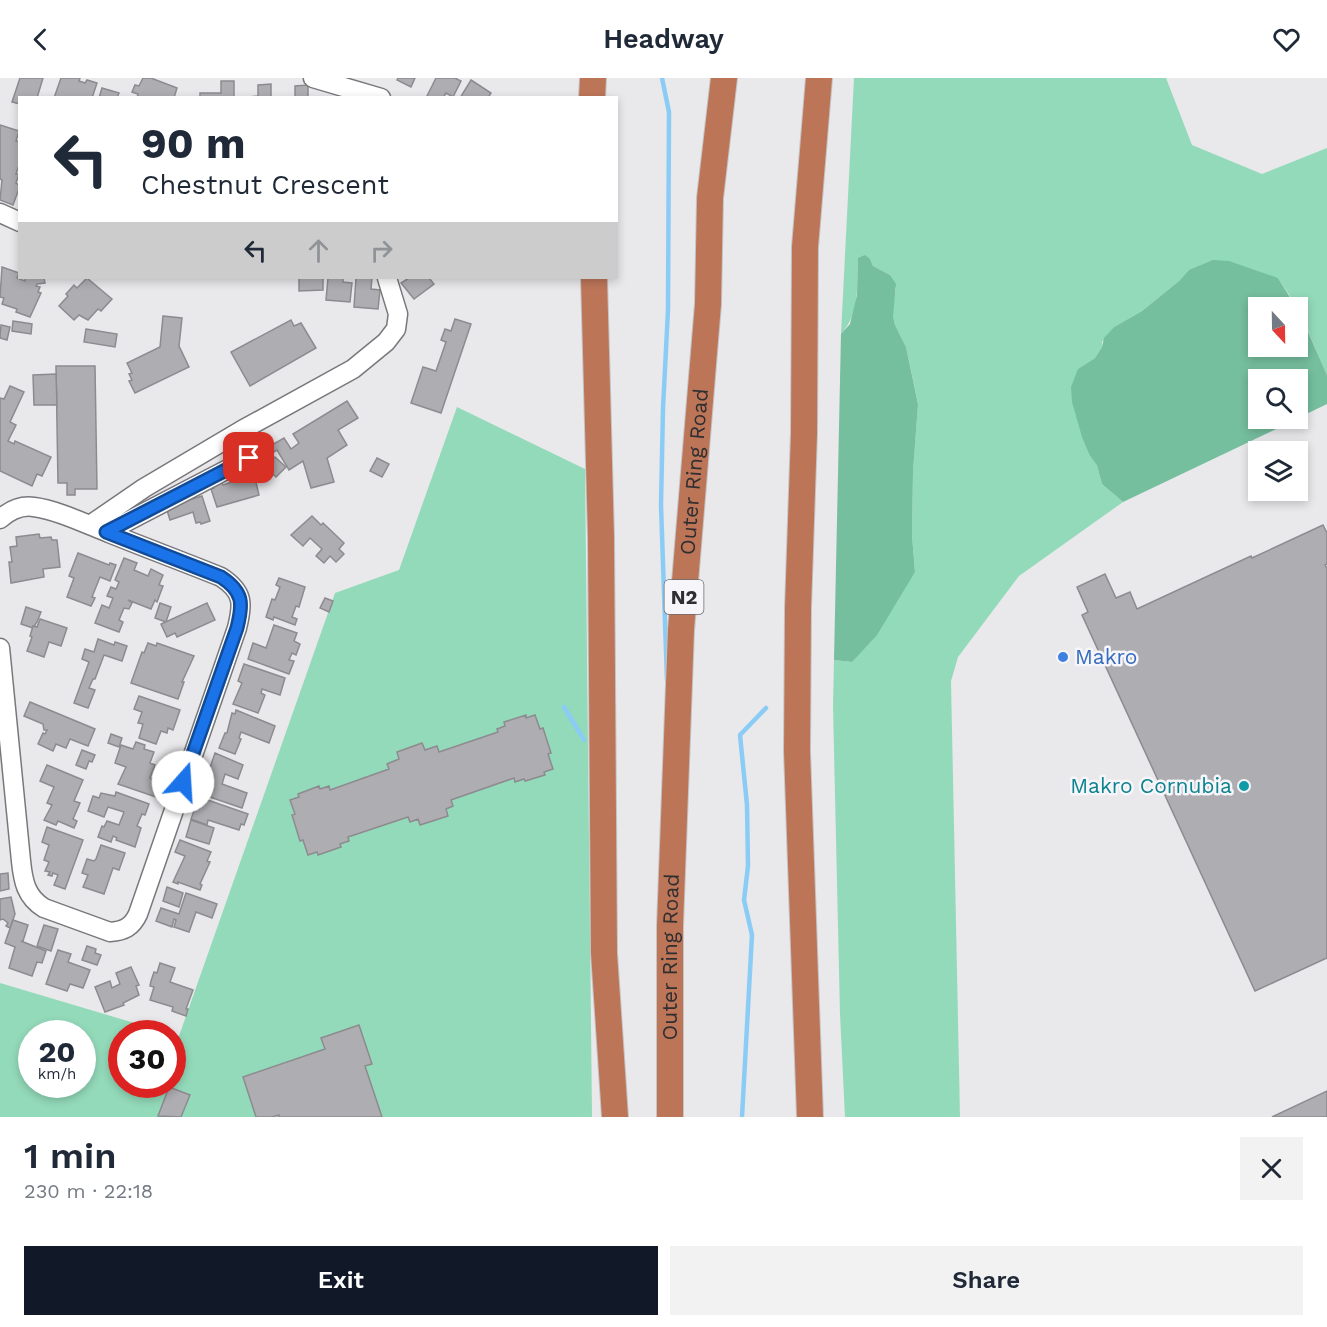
<!DOCTYPE html>
<html lang="en">
<head>
<meta charset="utf-8">
<style>
  body { margin:0; font-family:"Work Sans",sans-serif; background:#f2f2f3; color:#1f2937; height:100vh; display:flex; flex-direction:column; font-size:22px; white-space:nowrap }
  * { box-sizing:border-box; margin:0 }
  p { font-size:20px; color:#747a83 }
  .icon { flex:none; width:33px; height:33px; fill:none; stroke:currentColor; stroke-width:2; stroke-linecap:round; stroke-linejoin:round }
  .map { position:relative; height:1039px; overflow:hidden }
  .sheet { display:flex; flex-direction:column; background:#fff; flex:1 }
  .sheet>* { flex:none }
  .guide { position:absolute; left:18px; top:18px; width:600px; height:183px; border-radius:0px; box-shadow:0 3px 9px #0003; background:#fff; color:#1f2937; overflow:hidden }
  .needle { width:39px; rotate:158deg }
  .tools { position:absolute; left:1248px; top:219px; display:grid; gap:12px }
  .tools a { display:grid; place-items:center; width:60px; height:60px; border-radius:0px; background:#fff; box-shadow:0 3px 9px #0003; font-size:30px }
  .speed { position:absolute; left:18px; top:942px; display:flex; gap:12px; font-size:30px; font-weight:700; text-align:center }
  .speed>* { display:grid; place-content:center; width:78px; height:78px; border-radius:50%; background:#fff; box-shadow:0 3px 9px #0003; line-height:1 }
  .speed small { font-size:15px; font-weight:400 }
  .speed .limit { border:9px solid #d22; background:#fff; color:#111 }
  .pin { position:absolute; display:grid; place-items:center; width:51px; height:51px; color:#fff; margin:-26px; border-radius:12px; box-shadow:0 3px 9px #0006 }
  .me { position:absolute; width:66px; margin:-33px; rotate:19deg; stroke-linejoin:round; filter:drop-shadow(0 0 4px #0008) }
  .turn { display:flex; align-items:center; gap:21px; height:126px; padding:0 24px; font-size:27px }
  .turn .icon { width:78px; height:78px; stroke-width:2.5 }
  .turn b { display:block; font-size:42px; line-height:51px }
  .lanes { display:flex; align-items:center; height:57px; padding:0 24px; background:#0003; justify-content:center; gap:30px; direction:ltr }
  .lanes .off { opacity:.35 }
  .round { display:grid; place-items:center; flex:none; width:63px; height:63px; border-radius:0px; background:#f2f2f3 }
  .overview { display:flex; align-items:center; justify-content:space-between; height:102px; padding:0 24px }
  h1 { font-size:36px; font-weight:600; line-height:45px }
  .action { display:flex; gap:12px; margin-top:auto; padding:12px 24px }
  .action a { flex:1; height:69px; border-radius:0px; background:#111827; color:#fff; font-size:24px; font-weight:600; line-height:69px; text-align:center }
  .action a+a { background:#f2f2f3; color:#1f2937 }
  header { display:flex; justify-content:space-between; align-items:center; height:78px; padding:0 24px; background:#fff; font-size:27px; font-weight:600 }
  .map>svg:first-child { display:block }
</style>
</head>
<body>
<header><svg class="icon" aria-label="back" viewBox="0 0 24 24"><path d="M15 5l-7 7 7 7"/></svg>Headway<svg class="icon" aria-label="heart" viewBox="0 0 24 24"><path d="M12 20l-8-8c-3-5 5-10 8-4 3-6 11-1 8 4z"/></svg></header>
<div class="map">
<svg width="1327" height="1039" viewBox="0 0 1327 1039">
  <rect width="100%" height="100%" fill="#e9e8eb"/>
  <g fill="#93daba" fill-rule="evenodd">
    <path d="M854,0H1166L1192,67L1262,96L1327,70V297L1298,230L1278,200L1189,192L1179,203L1142,233L1114,249L1102,264V269L1095,280L1078,291L1090,378L1097,386L1102,406L1123,424L1019,498L958,579L951,603L960,1039H845L840,936L833,628L834,582L852,584L915,494L912,458L913,394L918,325L906,269L895,247L893,238V228L896,210L890,197L873,188L870,181L858,180C857,206 860,236 841,256Z"/>
    <path d="M457,329L585,391L592,1039H0V905L168,955L122,956V1006H172L173,957L179,958L335,515L399,492ZM32,956H82V1006H32Z"/>
  </g>
  <g fill="#75be9e">
    <path d="M865,177L870,181L873,188L890,197L896,206L893,238L895,247L906,269L918,326L913,394L912,458L915,494L877,557L852,584L834,582L841,256L850,246L857,217L858,180Z"/>
    <path d="M1213,182L1229,183L1278,200L1296,229L1258,230V268H1298V231L1327,297V326L1298,340V302H1258V340L1297,341L1123,424L1102,406L1097,387L1090,378L1082,359L1072,324L1071,309L1078,291L1095,280L1102,269L1104,260L1114,249L1142,233L1179,203L1189,192Z"/>
  </g>
  <g fill="none" stroke-linecap="round" stroke-linejoin="round">
    <g stroke="#8bccf6" stroke-width="4.5">
      <path d="M662,0L669,34L668,232L663,330L661,427L667,602"/>
      <path d="M564,629L584,662"/>
      <path d="M742,1039L752,857L744,822L748,788L747,727L740,657L766,630"/>
    </g>
  </g>
  <g fill="#aeadb1" stroke="#8d8b8f" stroke-width="1.5">
    <path d="M20,0H43L37,20H20V26L12,24Z"/>
    <path d="M61,0H80L79,3L85,5L87,2L97,5L92,20H54Z"/>
    <path d="M143,0H151L177,10L174,20H137L138,16L132,14L135,7L139,8Z"/>
    <path d="M398,0H415L411,9L397,2Z"/>
    <path d="M436,0H455L461,3L453,19L446,15L443,20H426Z"/>
    <path d="M471,2L491,15L488,20H460Z"/>
    <path d="M221,3H234V20H200V15H221Z"/>
    <path d="M271,6V20H237L258,18V7Z"/>
    <path d="M308,7V20H274L295,19V8Z"/>
    <path d="M102,10L119,15L117,20H99Z"/>
    <path d="M0,47L19,53L16,63L20,64V91L18,90L16,96H19L16,105L20,108L13,127L0,122L2,102L0,101Z"/>
    <path d="M2,189L19,195L17,200L25,203V200H44L45,205L37,206L36,208L40,209L38,214L41,215L30,239L16,234L17,231L2,226L4,220L0,219Z"/>
    <path d="M87,200L112,221L101,233L98,231L88,242L79,237L74,242L59,228L68,218L66,216L74,207L77,210Z"/>
    <path d="M299,200H323V212L299,213Z"/>
    <path d="M328,200H343V204L352,205L350,224L326,222Z"/>
    <path d="M356,200H372L371,211L380,212L378,231L354,229Z"/>
    <path d="M409,200H429L434,206L414,221L401,205Z"/>
    <path d="M163,238L182,240L179,268L189,289L135,315L129,303L132,302L129,296L132,295L127,285L160,269Z"/>
    <path d="M455,241L471,246L441,335L411,325L423,289L436,293L446,264L441,262L445,251L451,253Z"/>
    <path d="M291,242L294,248L301,245L316,270L250,308L231,274Z"/>
    <path d="M13,243L32,246L31,256L12,253Z"/>
    <path d="M1,247L10,249L7,262L0,260Z"/>
    <path d="M86,251L117,256L115,269L84,264Z"/>
    <path d="M56,288H95L97,411H75V417H67V405H58Z"/>
    <path d="M56,296L57,327H34L33,297Z"/>
    <path d="M10,308L24,314L10,344L16,347L8,363L14,366L15,363L51,379L42,398L37,396L32,408L0,393V320L4,321Z"/>
    <path d="M347,323L358,340L338,352L347,367L327,380L334,404L311,410L303,383L289,392L277,372L267,379L263,372L284,360L291,371L299,365L293,356Z"/>
    <path d="M275,379L286,389L276,399L266,390Z"/>
    <path d="M377,380L389,386L382,399L370,393Z"/>
    <path d="M254,396L259,417L217,429L211,411L214,410L212,406L221,402L223,407Z"/>
    <path d="M202,418L210,443L201,446L200,444L196,445L193,434L170,442L166,429Z"/>
    <path d="M312,438L321,447L323,445L344,465L339,471L344,476L336,484L330,478L324,485L316,478L322,471L310,460L303,468L291,457Z"/>
    <path d="M1323,447L1327,455V486L1325,487L1327,490V880L1255,913L1082,537L1088,534L1077,509L1105,496L1116,520L1130,514L1137,531L1251,478L1252,480Z"/>
    <path d="M39,456L40,460L51,459L52,462H57L60,489L43,491L44,499L11,505L9,484H12L10,469L17,468L16,459Z"/>
    <path d="M78,475L109,487L110,485L116,487L110,503L100,499L92,519L95,520L91,528L67,519L74,500L69,498Z"/>
    <path d="M124,480L137,485L134,492L148,498L151,491L163,497L159,507L163,508L157,524L155,522L151,531L128,522L132,525L129,531L124,530L119,542L123,544L119,554L95,545L102,527L109,530L113,520L107,518L111,509L116,511L119,504L115,502Z"/>
    <path d="M279,500L305,509L299,529L296,528L292,539L297,541L295,547L274,539L273,542L266,539L272,521L275,522L280,509L276,507Z"/>
    <path d="M325,520L333,523L329,534L320,530Z"/>
    <path d="M160,525L171,529L166,544L155,540Z"/>
    <path d="M207,525L215,542L177,559L175,555L167,559L161,546Z"/>
    <path d="M26,529L41,534L37,544L33,550L21,546Z"/>
    <path d="M40,541L67,550L61,568L49,564L44,579L27,573L32,559L30,558L33,548L37,549Z"/>
    <path d="M274,547L297,555L294,563L300,566L296,577L292,575L289,582L294,583L289,596L248,581L253,565L266,570Z"/>
    <path d="M98,561L114,567L115,564L127,568L122,583L104,577L95,601H93L89,610L95,612L88,630L74,625L89,584L82,581L85,571L94,574Z"/>
    <path d="M148,565L156,568L157,565L194,578L182,604H184L178,621L131,605L142,574L144,575Z"/>
    <path d="M244,586L285,600L280,617L262,611L261,615L265,617L258,635L233,626L242,605L238,603Z"/>
    <path d="M139,618L180,632L173,652L168,650L167,655L161,653L156,666L139,660L143,646L138,645L142,634L134,631Z"/>
    <path d="M30,624L95,651L88,668L70,661L66,670L56,666L53,673L38,666L43,655L45,656L47,652H44L43,646L24,638Z"/>
    <path d="M236,632L275,648L269,665L241,654L239,660L241,661L235,676L219,670L225,655H227L232,635L235,636Z"/>
    <path d="M526,637V640L535,637L540,651L543,650L551,675L548,676L553,691L544,694L545,697L525,703L524,701L515,704L514,700L451,722L453,728L446,731L448,738L420,747L418,741L410,744L408,739L348,759L349,763L340,766L341,769L318,777L317,774L308,777L303,762L300,763L292,737L295,736L290,722L299,719L298,716L319,708L320,711L329,708L330,712L389,691L387,686L399,681L397,674L422,665L425,672L437,668L439,674L498,654L497,651L505,648L504,644Z"/>
    <path d="M111,656L122,660L119,669L108,665Z"/>
    <path d="M136,664L145,667L144,671L154,674L150,685L155,687L150,700L161,703L156,719L118,706L126,689L115,685L121,667L133,671Z"/>
    <path d="M82,672L95,677L92,684L89,683L86,691L76,687Z"/>
    <path d="M215,675L243,687L238,701L225,696L222,706L247,715L242,730L201,716Z"/>
    <path d="M47,687L83,702L74,723L80,725L73,741L77,743L74,750L58,743L56,747L44,742L52,727L47,725L54,709L40,703Z"/>
    <path d="M116,714L149,726L145,737L142,736L137,748L141,750L135,769L116,762L117,760L113,758L111,764L98,759L102,748L104,749L107,743L119,747L124,734L108,729L104,739L88,733L93,718L99,720L101,715L115,718Z"/>
    <path d="M199,719L248,736L244,747L241,746L239,752L208,742L207,747L191,741Z"/>
    <path d="M191,742L214,750L209,766L186,759Z"/>
    <path d="M47,749L83,762L65,811L54,807L58,797L53,795L52,798L48,797L50,794L45,793L49,784L44,782L49,767L42,764Z"/>
    <path d="M180,762L211,774L207,783L210,784L200,806L202,807L200,812L178,804V806L173,804L185,778L175,774Z"/>
    <path d="M101,767L125,775L119,792L113,790L104,816L83,809L88,797L82,795L87,781L94,783L96,781Z"/>
    <path d="M8,795L9,811L0,813V796Z"/>
    <path d="M167,809L183,815L179,829L163,823Z"/>
    <path d="M186,815L217,826L212,840L196,834L189,854L174,849L176,842L174,841L172,849L156,843L161,830L179,836Z"/>
    <path d="M11,819L15,836L10,850L6,848L8,845L3,841L0,842V821Z"/>
    <path d="M13,842L28,847L23,863H21L46,873L42,885L37,884L32,898L9,890L15,869L5,865Z"/>
    <path d="M44,847L58,851L51,873L37,868Z"/>
    <path d="M87,868L96,871L95,875L101,877L97,887L82,882Z"/>
    <path d="M58,872L71,876L68,884L90,892L83,910L70,906L67,913L46,906Z"/>
    <path d="M160,885L175,890L170,904L193,912L186,931H188L186,938L172,933L173,929L150,922L154,909L150,908L151,903L154,894L157,895Z"/>
    <path d="M131,889L139,907L136,908L139,917L123,925L124,927L105,934L95,909L110,903L112,910L120,906L116,895Z"/>
    <path d="M359,947L372,986L365,988L382,1039H279V1037L272,1039H256L243,999L325,971L321,960Z"/>
    <path d="M169,1009L190,1017L181,1039L158,1038Z"/>
    <path d="M1327,1013V1039H1272Z"/>
  </g>
  <g fill="none" stroke-linecap="round" stroke-linejoin="round">
    <g stroke="#78777b" stroke-width="21">
      <g id="minor">
        <path d="M313,0L381,20"/>
        <path d="M0,135L20,144"/>
        <path d="M0,441C9,433 21,427 34,429C57,432 86,446 109,455C146,470 184,484 221,499C244,514 243,526 237,550L138,836C132,849 124,853 110,854L44,830C26,819 23,803 21,783L0,570"/>
        <path d="M90,447L144,410L242,352L353,291L386,264L396,251L398,236L387,200"/>
        <path d="M107,454L249,380"/>
      </g>
    </g>
    <g stroke="#c5c4c5" stroke-width="28">
      <g id="highway">
        <path d="M592,20L593,0"/>
        <path d="M594,200L601,459L604,875L615,1039"/>
        <path id="s1" d="M670,1039V848L681,552L708,226L710,120L724,0"/>
        <path d="M810,1039L797,673L798,530L804,355L805,169L819,0"/>
      </g>
    </g>
    <use href="#minor" stroke="#fff" stroke-width="18"/>
    <use href="#highway" stroke="#bd7558" stroke-width="26"/>
  </g>
  <g fill="none" stroke-linecap="round" stroke-linejoin="round">
    <g stroke="#114b97" stroke-width="15">
      <path id="route" d="M183,704L237,550C243,526 244,514 221,499L106,454L249,380"/>
    </g>
    <use href="#route" stroke="#1a73e8" stroke-width="10"/>
  </g>
  <circle fill="#3f7fe0" stroke="#f6f5f9" stroke-width="2" cx="1063" cy="579" r="6"/>
  <circle fill="#0f9aa8" stroke="#f6f5f9" stroke-width="2" cx="1244" cy="708" r="6"/>
  <g text-anchor="middle" stroke-width="5" stroke-linejoin="round" paint-order="stroke">
    <rect fill="#f6f5f9" stroke="#6b6a6c" stroke-width="1.5" x="664.5" y="502" width="39" height="34" rx="4.5"/>
    <g font-size="20" font-weight="bold" fill="#2f2e30">
      <text x="684" y="526">N2</text>
    </g>
    <g font-size="21" fill="#2f2e30" stroke="#f6f5f9">
      <text dy="7" stroke="none"><textPath href="#s1" startOffset="646">Outer Ring Road</textPath></text>
      <text dy="7" stroke="none"><textPath href="#s1" startOffset="160">Outer Ring Road</textPath></text>
    </g>
    <g font-size="21" fill="#366cbe" stroke="#f6f5f9" text-anchor="start">
      <text x="1075" y="586">Makro</text>
    </g>
    <g font-size="21" fill="#0d838f" stroke="#f6f5f9" text-anchor="end">
      <text x="1232" y="715">Makro Cornubia</text>
    </g>
  </g>
</svg>
<div class="tools">
<a><svg class="needle" viewBox="-14 -14 28 28"><path d="M0-13l5 13h-10z" fill="#e53935"/><path d="M0 13l5-13h-10z" fill="#747a83"/></svg></a>
<a><svg class="icon" aria-label="search" viewBox="0 0 24 24"><circle cx="10" cy="10" r="6"/><path d="M15 15l6 6"/></svg></a>
<a><svg class="icon" aria-label="layers" viewBox="0 0 24 24"><path d="M12 4l9 5-9 5-9-5zM3 14l9 5 9-5"/></svg></a>
</div>
<div class="speed"><div>20<small>km/h</small></div><div class="limit">30</div></div>
<div class="pin" style="left:249px;top:380px;background:#d93025"><svg class="icon" aria-label="arrive" viewBox="0 0 24 24"><path d="M6 21V4h12l-3 4 3 4H6"/></svg></div>
<svg class="me" style="left:183px;top:704px" viewBox="-20 -20 40 40"><circle r="19" fill="#fff"/><path d="M0-13L10 11 0 6-10 11z" fill="#1a73e8"/></svg>
<div class="guide">
<div class="turn"><svg class="icon" aria-label="left" viewBox="0 0 24 24"><path d="M17 20v-9H6M10 6l-5 5 5 5"/></svg><div><b>90 m</b>Chestnut Crescent</div></div>
<div class="lanes"><svg class="icon" aria-label="left" viewBox="0 0 24 24"><path d="M17 20v-9H6M10 6l-5 5 5 5"/></svg><svg class="icon off" aria-label="ahead" viewBox="0 0 24 24"><path d="M12 20V5M6 11l6-6 6 6"/></svg><svg class="icon off" aria-label="right" viewBox="0 0 24 24"><path d="M7 20v-9h11M14 6l5 5-5 5"/></svg></div>
</div>
</div>
<section class="sheet">
<div class="overview"><div><h1>1 min</h1><p>230 m · 22:18</p></div><a class="round"><svg class="icon" aria-label="close" viewBox="0 0 24 24"><path d="M6 6l12 12M18 6L6 18"/></svg></a></div>
<div class="action"><a>Exit</a><a>Share</a></div>
</section>
</body>
</html>
